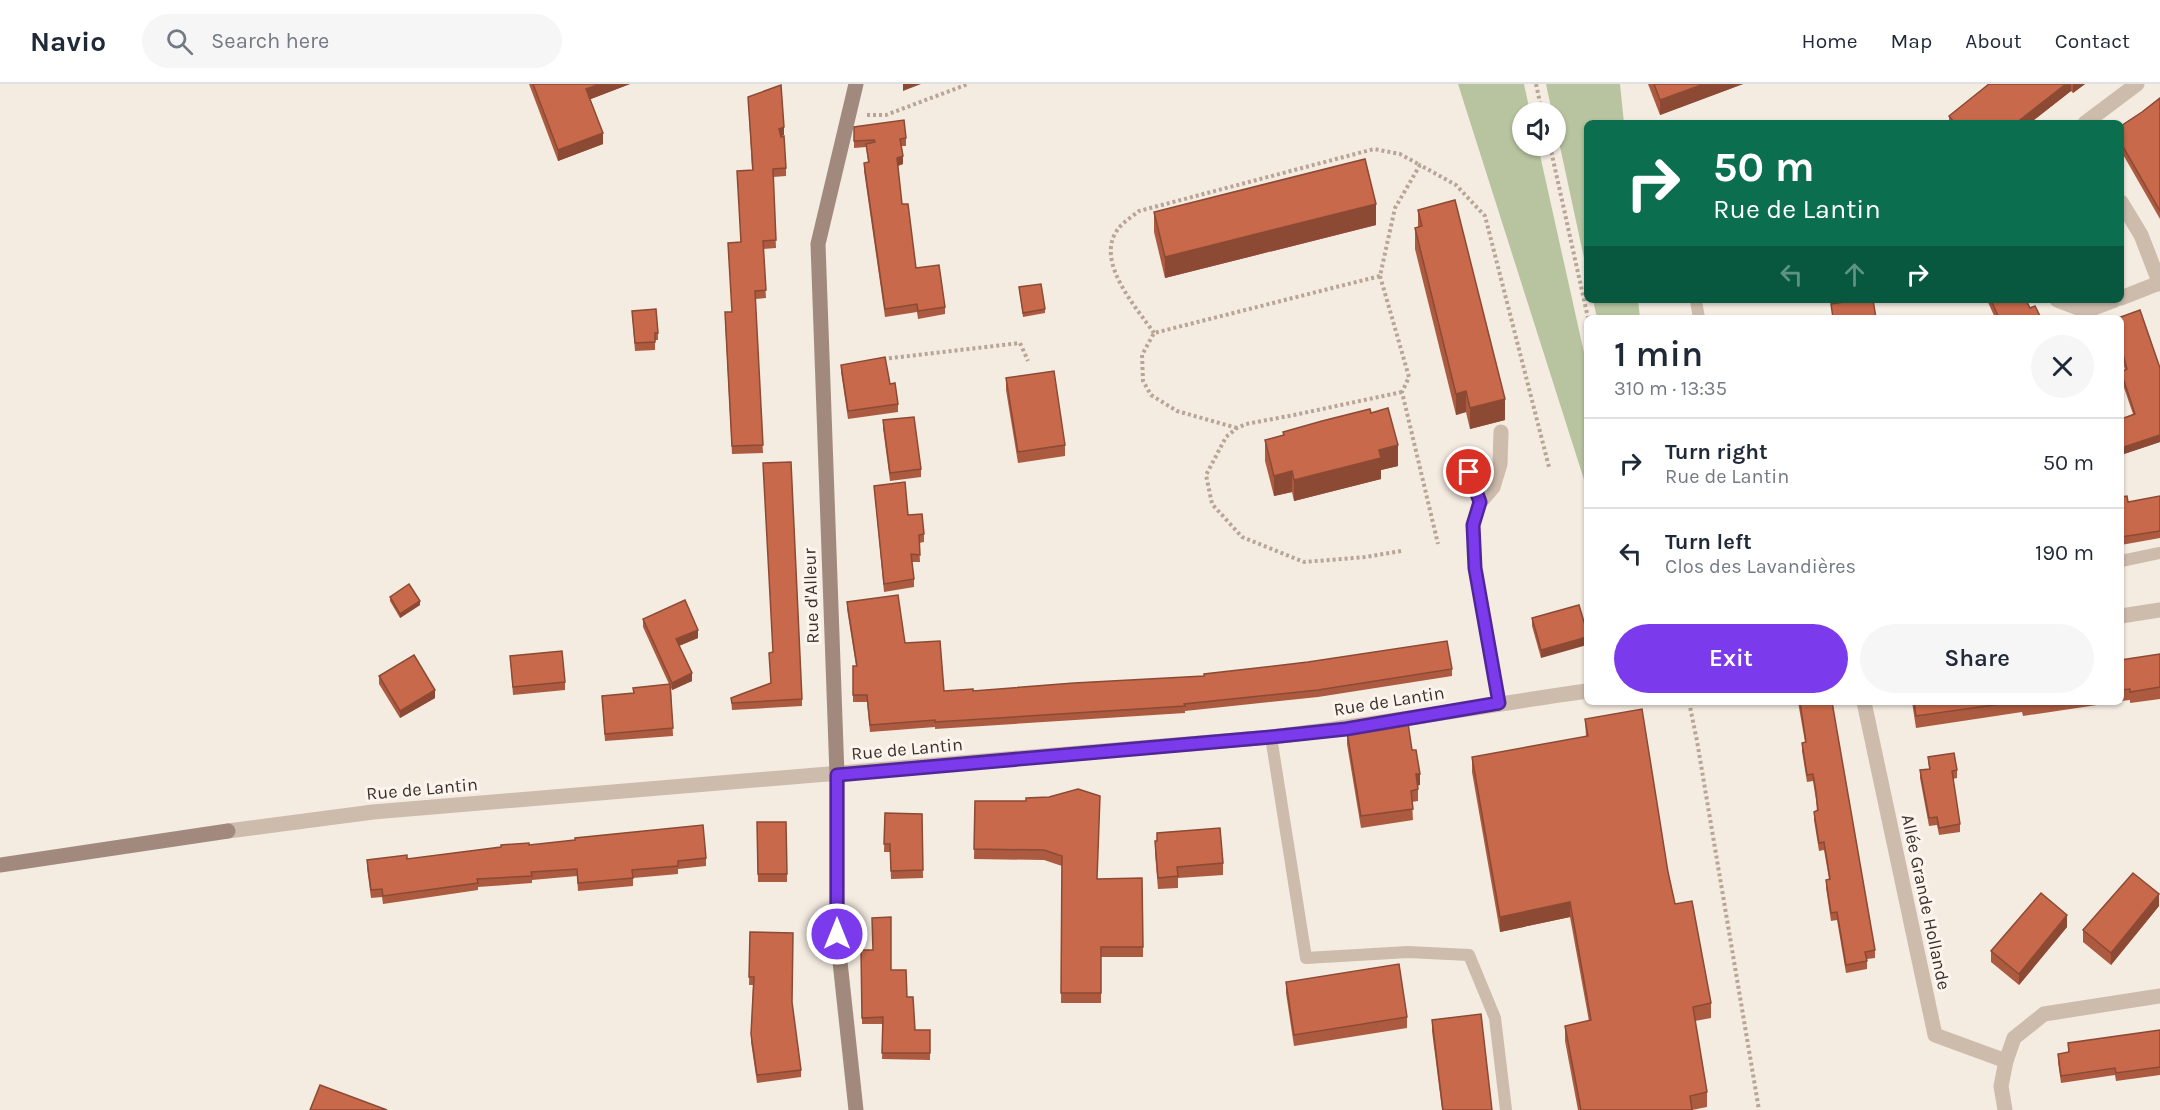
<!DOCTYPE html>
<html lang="en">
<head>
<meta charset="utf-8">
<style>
  body { margin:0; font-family:Karla,sans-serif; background:#f6f6f7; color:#1f2937; height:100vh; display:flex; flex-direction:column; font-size:22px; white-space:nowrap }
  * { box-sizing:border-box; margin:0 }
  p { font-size:20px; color:#747a83 }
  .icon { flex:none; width:33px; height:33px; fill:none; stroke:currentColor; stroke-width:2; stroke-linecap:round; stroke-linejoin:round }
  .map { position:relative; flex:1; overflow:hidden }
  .panel { position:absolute; left:1584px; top:231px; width:540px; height:390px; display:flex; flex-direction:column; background:#fff; border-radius:9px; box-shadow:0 2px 4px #0004 }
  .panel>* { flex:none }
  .banner { position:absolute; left:1584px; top:36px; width:540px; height:183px; border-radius:9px; box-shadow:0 2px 4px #0004; background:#0b6e4f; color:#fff; overflow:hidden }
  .tools { position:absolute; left:1512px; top:18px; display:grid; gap:12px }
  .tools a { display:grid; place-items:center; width:54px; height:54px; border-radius:50%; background:#fff; box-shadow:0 2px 4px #0004; font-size:30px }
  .pin { position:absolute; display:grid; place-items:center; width:51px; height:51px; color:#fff; margin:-26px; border:3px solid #fff; border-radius:50%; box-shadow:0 2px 6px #0007 }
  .me { position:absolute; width:66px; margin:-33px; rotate:0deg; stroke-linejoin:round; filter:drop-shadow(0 0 4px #0008) }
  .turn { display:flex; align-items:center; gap:21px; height:126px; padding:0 30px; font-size:27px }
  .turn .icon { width:78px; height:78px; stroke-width:2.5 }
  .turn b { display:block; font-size:42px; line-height:51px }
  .lanes { display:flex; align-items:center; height:57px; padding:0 30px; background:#0003; justify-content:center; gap:30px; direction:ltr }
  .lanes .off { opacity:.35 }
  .round { display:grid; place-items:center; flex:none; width:63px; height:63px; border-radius:32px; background:#f6f6f7 }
  .head { display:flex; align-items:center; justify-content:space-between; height:102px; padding:0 30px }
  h1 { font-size:36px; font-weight:600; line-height:45px }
  .cta { display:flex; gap:12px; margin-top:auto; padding:12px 30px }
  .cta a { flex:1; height:69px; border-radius:36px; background:#7c3aed; color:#fff; font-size:24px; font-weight:600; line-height:69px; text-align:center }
  .cta a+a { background:#f6f6f7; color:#1f2937 }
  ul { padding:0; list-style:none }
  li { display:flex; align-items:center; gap:18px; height:90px; padding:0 30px; border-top:2px solid #e0e1e3 }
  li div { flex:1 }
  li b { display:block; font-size:22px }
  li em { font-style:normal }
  header { display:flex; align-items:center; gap:36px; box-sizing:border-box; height:84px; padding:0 30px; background:#fff; border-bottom:2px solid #e0e1e3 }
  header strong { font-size:28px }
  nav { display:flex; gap:33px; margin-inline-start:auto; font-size:21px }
  .search { width:420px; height:54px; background:#f6f6f7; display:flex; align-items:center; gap:15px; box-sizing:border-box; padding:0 21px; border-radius:33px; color:#747a83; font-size:22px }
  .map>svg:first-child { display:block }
</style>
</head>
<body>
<header>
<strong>Navio</strong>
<div class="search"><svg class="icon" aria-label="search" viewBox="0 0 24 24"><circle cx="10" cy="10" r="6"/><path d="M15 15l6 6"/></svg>Search here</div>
<nav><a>Home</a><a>Map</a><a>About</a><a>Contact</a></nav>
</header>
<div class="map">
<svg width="2160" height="1026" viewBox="0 0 2160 1026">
  <rect width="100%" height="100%" fill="#f4ebe1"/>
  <g fill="#b8c4a0">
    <path d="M1458,0H1524L1530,28H1522V62H1538L1587,282V405Z"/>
    <path d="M1546,0H1620L1624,39H1587V188L1556,44V28H1552Z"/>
    <path d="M1593,216H1638L1640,234H1597Z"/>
  </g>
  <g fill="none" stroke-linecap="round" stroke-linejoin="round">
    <g stroke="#b9a596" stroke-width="4" stroke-dasharray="3 3" stroke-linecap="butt">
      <path d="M1536,0L1542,28"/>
      <path d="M867,31H886L968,0"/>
      <path d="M1550,62L1588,234"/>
      <path d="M1380,192L1409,293L1402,308L1438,460"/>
      <path d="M1154,249C1136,223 1094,177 1118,145C1123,138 1133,132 1139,127L1374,65L1400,70L1420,81"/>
      <path d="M883,275L1020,259L1028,277"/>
      <path d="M1237,344L1177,327L1151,311L1143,297L1142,271L1154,249L1380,192L1395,124L1420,81L1456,101L1485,132L1549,383"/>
      <path d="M1401,467L1365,473L1304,478L1242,453L1212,420L1206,391L1226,353L1237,344L1246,340L1294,331L1402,308"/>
      <path d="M1689,618L1697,657L1759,1026"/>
    </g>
    <g stroke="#cdbbac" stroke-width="12">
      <path d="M1696,217L1699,234"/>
      <path d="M1454,376L1469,388L1480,418L1473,441L1475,484L1499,619"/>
      <path d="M2121,477L2160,469"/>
      <path d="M1271,653L1306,874L1408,868L1469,871L1495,934L1506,1026"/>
    </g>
    <g stroke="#cdbbac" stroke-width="15">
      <path d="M2085,39L2137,0"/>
      <path d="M2121,118L2141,151L2160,200"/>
      <path d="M2121,214L2159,199"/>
      <path d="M2057,216L2086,227L2115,216"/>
      <path d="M1480,418L1493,403L1500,380L1501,348"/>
      <path d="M2121,532L2160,526"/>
      <path d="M1864,618L1935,951L2006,977"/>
      <path d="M228,747L373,728L1271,653C1377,641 1481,622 1587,607"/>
      <path d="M2005,1026L2001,1002L2006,977L2014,954L2044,930L2160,912"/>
    </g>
    <g stroke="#a18a7d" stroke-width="15">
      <path d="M0,781L228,747"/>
      <path d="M856,1026L837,850V691L818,160L856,0"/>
    </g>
  </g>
  <g fill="#ac5a40">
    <path d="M529,0H630L590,15L603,60L558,77Z"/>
    <path d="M1648,0H1743L1660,31Z"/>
    <path d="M1989,0H2085L2073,9L2071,7L2030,39H1949V32Z"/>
    <path d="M748,13L784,51L781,52L786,84V92L773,93L776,164L763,165L766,214L755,215L763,369L732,370L725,236L732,228L740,158L752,86Z"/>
    <path d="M2160,14V135L2121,67V42L2142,28Z"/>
    <path d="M854,43L906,54V62H901L903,80L898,82L902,120L916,184L945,223V230L918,235L917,228L885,233L864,87V79L868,78L866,63L854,64Z"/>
    <path d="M1418,126L1505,336L1470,345L1466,328L1456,331L1415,165V144L1418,143Z"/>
    <path d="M1154,128L1376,141L1165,194L1154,148Z"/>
    <path d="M1019,203L1045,225V229L1023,233Z"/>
    <path d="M1987,216H2026L2030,224L2041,234H1995Z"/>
    <path d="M632,227L658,249V256H655V266L635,267Z"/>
    <path d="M2121,234L2160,284V358L2121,371V335L2133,330L2121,295V288L2125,286L2121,271Z"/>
    <path d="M841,281L898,320V328L848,335L841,288Z"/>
    <path d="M1006,294L1065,361V372L1018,379L1006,306Z"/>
    <path d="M1371,329L1398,382L1381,386V395L1294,417L1292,408L1274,412L1265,377V356L1283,351V348Z"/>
    <path d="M883,336L921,385V393L890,397L883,344Z"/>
    <path d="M874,402L908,431L924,450V458L919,459L920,478H912L914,495V503L884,508Z"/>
    <path d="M2160,412V454L2121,461V413L2128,418Z"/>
    <path d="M390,513L420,521L400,534L390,517Z"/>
    <path d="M847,518L905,559L944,607H973L1452,585V592L1318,613L1185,627V629L935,645V643L870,648L867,618H853V582H856L847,525Z"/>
    <path d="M1579,521L1541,574L1532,542V534Z"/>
    <path d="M643,535L698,554L679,562L692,597L672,606L671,604L673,652L605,657L602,612L633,609L669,600L643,543Z"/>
    <path d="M769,569L802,615V622L732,626L731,614L771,599Z"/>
    <path d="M2160,570V615L2130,619V616L2121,617V576Z"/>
    <path d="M510,572L565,598V606L513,611Z"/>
    <path d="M379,592L435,614L400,634L379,600Z"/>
    <path d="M1798,618H1832L1875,866V874L1867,875V885L1846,889L1837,836L1831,837L1826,804V796L1829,795L1824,766L1819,767L1814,736V728L1817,727L1816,716L1813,697L1807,698L1802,667V659L1805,658Z"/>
    <path d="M1912,618H2117L2023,632L2022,628L1916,644Z"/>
    <path d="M1585,635L1668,788L1675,820L1711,919V934L1695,937L1707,1008V1023L1692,1026H1578L1565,957V942L1589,937L1570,833L1500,848L1472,688V673L1586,653Z"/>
    <path d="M1347,648L1412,666L1420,701H1418V717L1412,718L1413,736L1361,744L1347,660Z"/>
    <path d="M1928,673L1957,686V694L1953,695L1960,740V748L1939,751L1937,741L1929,742L1920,694V686L1929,685Z"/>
    <path d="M975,717H1026L1097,795L1143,863V873H1101V919H1061L1062,782L1044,776L974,775Z"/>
    <path d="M885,729L922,730L923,794L891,795L890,768H884Z"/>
    <path d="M757,738L787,790V798H758Z"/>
    <path d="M1157,749L1223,779V791L1178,794V804L1158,805L1155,769V757H1157Z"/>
    <path d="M529,761L706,774V782L678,785V790L633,794V802L578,807L577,792L532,796V799L478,803V806L383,820L382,813L371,814L367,784V776L407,775Z"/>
    <path d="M2159,822L2111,881L2083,858V846Z"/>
    <path d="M2067,843L2019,901L1991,878V867Z"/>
    <path d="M750,848L801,986V993L757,999L751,958L753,901H749Z"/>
    <path d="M861,866L891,886L907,913L915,946H930V976L882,975L883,940H862Z"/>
    <path d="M1286,898L1407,933V944L1294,962L1286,909Z"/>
    <path d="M1432,936L1492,1026H1442L1432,947Z"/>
    <path d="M2160,946V991L2116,997L2115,991L2061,999L2058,978V970L2068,969V959Z"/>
  </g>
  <g fill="#8c4a34">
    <path d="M600,0H630L586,17V5Z"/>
    <path d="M903,0H921L903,7Z"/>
    <path d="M1704,0H1743L1660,31V16Z"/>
    <path d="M2066,0H2071V7L2030,39H2016Z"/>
    <path d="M2073,0H2085L2073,9Z"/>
    <path d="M784,43V51L779,53V45Z"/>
    <path d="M603,49V60L558,77V66Z"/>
    <path d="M903,72V80L897,82V74Z"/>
    <path d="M1376,120V141L1165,194V173Z"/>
    <path d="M1466,307V328L1456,331V310Z"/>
    <path d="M1505,315V336L1470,345V324Z"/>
    <path d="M2160,351V358L2121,371V364Z"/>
    <path d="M1398,361V382L1381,386V395L1294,417V396L1379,366Z"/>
    <path d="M1292,387V408L1274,412V392Z"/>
    <path d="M420,517V521L400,534V530Z"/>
    <path d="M698,546V554L676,563V555Z"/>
    <path d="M1587,553V561L1541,574V566Z"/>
    <path d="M692,589V597L672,606V599Z"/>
    <path d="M435,606V614L400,634V627Z"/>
    <path d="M1416,690H1420V701L1416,702Z"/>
    <path d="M2159,810V822L2111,881V869Z"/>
    <path d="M1570,818V833L1500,848V833Z"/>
    <path d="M2067,831V843L2019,901V890Z"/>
  </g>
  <g fill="#c8694b" stroke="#8c4a34" stroke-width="1.5">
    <path d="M533,0H600L586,5L603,49L558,66Z"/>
    <path d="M1654,0H1704L1660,16Z"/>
    <path d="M1989,0H2066L2016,39H1955L1949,32Z"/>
    <path d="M781,1L784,43L779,45L781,53L784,52L786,84L773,85L776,156L763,157L766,206L755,207L763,361L732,362L725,228H732L728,159L741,158L737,87L753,86L748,13Z"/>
    <path d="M2160,14V127L2121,59V42L2142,28Z"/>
    <path d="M904,36L906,54L900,55L903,72L897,74L902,120H908L916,184L939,181L945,223L918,227L917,220L885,225L864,79L869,78L866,60L875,58L874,56L854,57V43Z"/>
    <path d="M1365,75L1376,120L1165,173L1154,128Z"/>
    <path d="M1455,116L1505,315L1470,324L1466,307L1456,310L1415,144L1422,142L1418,126Z"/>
    <path d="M1041,200L1045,225L1023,229L1019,203Z"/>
    <path d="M1857,216H1873L1876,234H1833L1831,220Z"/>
    <path d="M1991,216H2026L2030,224L2035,222L2041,234H1999Z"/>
    <path d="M656,225L658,249H655V258L635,259L632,227Z"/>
    <path d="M2140,226L2160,284V351L2121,364V335L2135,330L2121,288L2127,285L2121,263V234H2118Z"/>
    <path d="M885,273L890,300L895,299L898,320L848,327L841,281Z"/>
    <path d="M1054,287L1065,361L1018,368L1006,294Z"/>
    <path d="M1388,324L1398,361L1379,366L1381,374L1294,396L1292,387L1274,392L1265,356L1284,351L1283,348L1322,337L1370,325L1371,329Z"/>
    <path d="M914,333L921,385L890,389L883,336Z"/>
    <path d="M791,378L802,615L732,619L731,614L771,599L769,569L773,568L763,379Z"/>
    <path d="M905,398L908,431L922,430L924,450L919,451L920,471L911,470L914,495L884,500L874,402Z"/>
    <path d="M2127,412L2128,418L2160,412V447L2121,453V413Z"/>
    <path d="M409,500L420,517L400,530L390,513Z"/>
    <path d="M898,511L905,559L940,557L944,607L973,605V607L1074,599L1204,592V590L1308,578L1447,557L1452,585L1318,606L1184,620L1185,622L935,638V636L870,641L867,611H853V582H857L847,518Z"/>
    <path d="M685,516L698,546L676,555L692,589L672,599L643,535Z"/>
    <path d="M1579,521L1587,548V553L1541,566L1532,534Z"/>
    <path d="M562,567L565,598L513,603L510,572Z"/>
    <path d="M2160,570V603L2130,608V605L2121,606V576Z"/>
    <path d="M414,571L435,606L400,627L379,592Z"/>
    <path d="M670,600L673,644L605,650L602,612L634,609L633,604Z"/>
    <path d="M1800,618H1832L1875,866L1865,868L1867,877L1846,881L1837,828L1831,829L1826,796L1830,795L1824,758L1819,759L1814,728L1818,726L1816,708L1813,690L1807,691L1802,659L1806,658Z"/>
    <path d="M1914,618H2015L1916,632Z"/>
    <path d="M2022,618H2038L2023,620Z"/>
    <path d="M1642,625L1668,788L1675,820L1692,817L1711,919L1693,923L1707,1008L1690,1012L1692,1026H1581L1565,942L1591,936L1570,818L1500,833L1472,673L1588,652L1585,635Z"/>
    <path d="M1408,639L1412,666H1416L1420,690H1416L1418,705L1411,707L1413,725L1361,732L1347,648Z"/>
    <path d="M1954,669L1957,686L1952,687L1960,740L1939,744L1937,733L1929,734L1920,686L1930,685L1928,673Z"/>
    <path d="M1078,705L1100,712L1097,795L1142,794L1143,863H1101V909H1061L1062,772L1044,766L974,765L975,717H1026V714L1049,713Z"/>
    <path d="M885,729L922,730L923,786L891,787L890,760H884Z"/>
    <path d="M757,738H786L787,790H758Z"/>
    <path d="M703,741L706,774L678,777V782L632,786L633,794L578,799L577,785L531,788L532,792L477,795L478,799L383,812L382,805L371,806L367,776L407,771V775L501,763V761L529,759V761L575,756V754Z"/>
    <path d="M1220,744L1223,779L1177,783L1178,792L1158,794L1155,757H1157V749Z"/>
    <path d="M2133,789L2159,810L2111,869L2083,846Z"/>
    <path d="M2041,809L2067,831L2019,890L1991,867Z"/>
    <path d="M891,833V886H906L907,913H913L915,946H930V969H882L883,933L862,934L861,866H873L872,834Z"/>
    <path d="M750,848L793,849L792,918L801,986L757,991L751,950L754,893H749Z"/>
    <path d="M1399,880L1407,933L1294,951L1286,898Z"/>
    <path d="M1481,930L1492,1026H1443L1432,936Z"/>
    <path d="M2160,946V983L2116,989L2115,984L2061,992L2058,970L2069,968L2068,959Z"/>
    <path d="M320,1001L387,1026H310Z"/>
  </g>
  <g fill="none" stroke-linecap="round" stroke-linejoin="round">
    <g stroke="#51269a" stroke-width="15">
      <path id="route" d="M837,850V691L1271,653L1346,645L1499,619L1475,484L1473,441L1480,418L1469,388"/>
    </g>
    <use href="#route" stroke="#7c3aed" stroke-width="10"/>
  </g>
  <g text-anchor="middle" stroke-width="6" stroke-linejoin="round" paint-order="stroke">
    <g font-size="18" fill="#3b302b" stroke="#fbf5ee">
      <text transform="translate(811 512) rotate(-92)" y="6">Rue d'Alleur</text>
      <text transform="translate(1389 617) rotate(-9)" y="6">Rue de Lantin</text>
      <text transform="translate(907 665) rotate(-5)" y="6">Rue de Lantin</text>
      <text transform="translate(422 705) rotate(-5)" y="6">Rue de Lantin</text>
      <text transform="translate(1926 818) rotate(78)" y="6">Allée Grande Hollande</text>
    </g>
  </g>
</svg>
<div class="tools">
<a><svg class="icon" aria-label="sound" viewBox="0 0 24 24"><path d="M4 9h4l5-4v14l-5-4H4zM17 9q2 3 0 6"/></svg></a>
</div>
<div class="pin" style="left:1469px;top:388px;background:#d93025"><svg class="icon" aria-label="arrive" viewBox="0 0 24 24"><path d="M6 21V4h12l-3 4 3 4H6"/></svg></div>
<svg class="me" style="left:837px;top:850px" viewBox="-20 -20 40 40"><circle r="17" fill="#7c3aed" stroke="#fff" stroke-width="3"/><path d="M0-11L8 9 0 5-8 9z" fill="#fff"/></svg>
<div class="banner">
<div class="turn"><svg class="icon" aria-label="right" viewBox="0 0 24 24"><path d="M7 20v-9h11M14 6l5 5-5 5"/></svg><div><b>50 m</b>Rue de Lantin</div></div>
<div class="lanes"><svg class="icon off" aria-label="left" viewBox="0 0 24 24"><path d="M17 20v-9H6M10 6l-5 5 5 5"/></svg><svg class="icon off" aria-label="ahead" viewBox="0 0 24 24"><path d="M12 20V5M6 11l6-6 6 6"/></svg><svg class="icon" aria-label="right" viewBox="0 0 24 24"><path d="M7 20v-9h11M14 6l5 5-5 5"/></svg></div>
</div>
<section class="panel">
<div class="head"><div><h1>1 min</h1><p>310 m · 13:35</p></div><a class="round"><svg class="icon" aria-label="close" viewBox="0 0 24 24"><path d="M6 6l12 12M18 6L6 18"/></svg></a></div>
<ul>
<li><svg class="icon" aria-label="right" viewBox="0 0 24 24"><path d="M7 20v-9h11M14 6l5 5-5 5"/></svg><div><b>Turn right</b><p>Rue de Lantin</p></div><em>50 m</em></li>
<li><svg class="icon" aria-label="left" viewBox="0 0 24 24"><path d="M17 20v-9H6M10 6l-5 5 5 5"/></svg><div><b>Turn left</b><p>Clos des Lavandières</p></div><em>190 m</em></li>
</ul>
<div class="cta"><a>Exit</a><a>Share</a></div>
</section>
</div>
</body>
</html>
